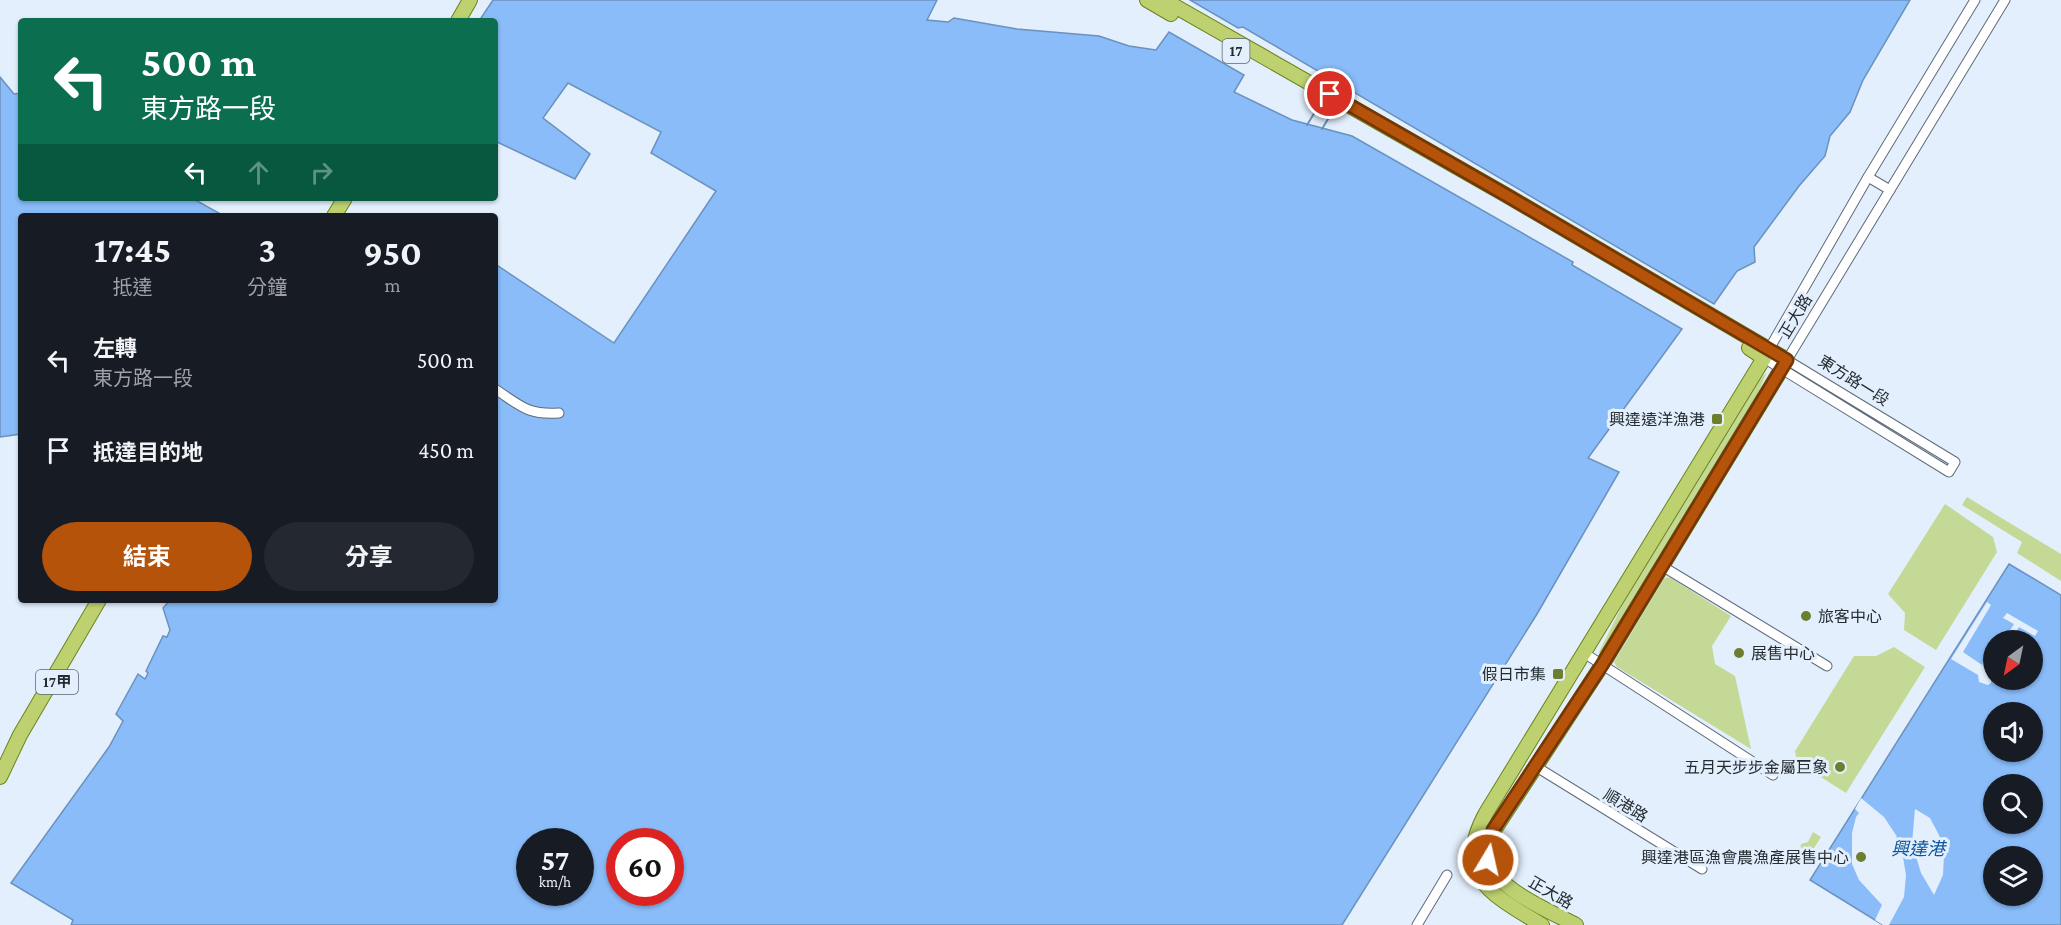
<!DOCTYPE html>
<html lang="zh-TW">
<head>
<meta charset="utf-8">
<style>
  body { margin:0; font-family:"Crimson Pro","Noto Sans TC",serif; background:#242831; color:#f1f3f6; height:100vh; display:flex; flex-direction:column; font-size:22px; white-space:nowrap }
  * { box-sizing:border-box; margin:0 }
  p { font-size:20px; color:#9ea1a6 }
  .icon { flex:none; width:33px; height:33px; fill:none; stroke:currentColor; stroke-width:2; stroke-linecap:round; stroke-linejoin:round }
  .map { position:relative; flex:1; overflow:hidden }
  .drawer { position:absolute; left:18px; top:213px; width:480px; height:390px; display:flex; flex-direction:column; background:#171b24; border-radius:6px; box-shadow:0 2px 4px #0004 }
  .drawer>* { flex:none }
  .top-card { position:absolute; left:18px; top:18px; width:480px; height:183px; border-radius:6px; box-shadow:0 2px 4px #0004; background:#0b6e4f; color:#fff; overflow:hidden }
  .needle { width:39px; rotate:213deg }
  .fabs { position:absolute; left:1983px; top:630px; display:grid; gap:12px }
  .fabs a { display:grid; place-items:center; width:60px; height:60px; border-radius:50%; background:#171b24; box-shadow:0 2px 4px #0004; font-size:30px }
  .speed { position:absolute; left:516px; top:828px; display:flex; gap:12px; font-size:30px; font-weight:700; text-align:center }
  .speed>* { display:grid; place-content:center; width:78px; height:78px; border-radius:50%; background:#171b24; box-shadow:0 2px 4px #0004; line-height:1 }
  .speed small { font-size:15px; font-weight:400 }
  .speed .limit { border:9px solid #d22; background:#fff; color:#111 }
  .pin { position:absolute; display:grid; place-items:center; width:51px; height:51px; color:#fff; margin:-26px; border:3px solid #fff; border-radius:50%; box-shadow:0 2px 6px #0007 }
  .me { position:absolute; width:66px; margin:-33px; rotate:9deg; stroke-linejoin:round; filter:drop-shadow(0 0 4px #0008) }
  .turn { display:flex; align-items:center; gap:21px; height:126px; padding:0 24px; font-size:27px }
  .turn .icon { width:78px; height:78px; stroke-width:2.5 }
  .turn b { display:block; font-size:42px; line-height:51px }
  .lanes { display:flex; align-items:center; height:57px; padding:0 24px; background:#0003; justify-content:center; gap:30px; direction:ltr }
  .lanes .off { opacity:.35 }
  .eta { display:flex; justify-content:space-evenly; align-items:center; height:102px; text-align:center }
  .eta b { font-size:36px; font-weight:700; line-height:42px }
  .cta { display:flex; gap:12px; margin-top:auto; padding:12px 24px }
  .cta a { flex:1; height:69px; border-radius:36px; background:#b45309; color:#fff; font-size:24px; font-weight:700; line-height:69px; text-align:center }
  .cta a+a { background:#242831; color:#f1f3f6 }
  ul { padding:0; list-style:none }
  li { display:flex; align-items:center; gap:18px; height:90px; padding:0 24px }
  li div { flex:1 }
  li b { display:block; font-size:22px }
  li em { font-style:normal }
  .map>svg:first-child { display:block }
</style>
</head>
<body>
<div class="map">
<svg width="2061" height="925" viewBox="0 0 2061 925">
  <rect width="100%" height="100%" fill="#e3effd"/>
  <g fill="#c5d996">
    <path d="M1767,372L1746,420L1602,654L1599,652L1622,606L1738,408L1751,389Z"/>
    <path d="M1967,497L2061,554V581L2017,553L2022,542L1962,505Z"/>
    <path d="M1945,504L1993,537L1997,552L1936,650L1904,630L1905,613L1888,594Z"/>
    <path d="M1667,577L1671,578L1731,616L1712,646L1715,664L1735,676L1751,749L1617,667L1614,662L1664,579Z"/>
    <path d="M1894,647L1925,667L1846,793L1797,762L1795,751L1854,656H1876Z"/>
    <path d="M1813,832L1821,837L1805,862L1797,857L1800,852L1801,844L1808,842Z"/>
  </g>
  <g fill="#89bcf9" stroke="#6b91bd" stroke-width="1.5" fill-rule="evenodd">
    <path d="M493,0H937L927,20L948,22L954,18L1017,29L1099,36L1129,46L1156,50L1169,32L1244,75L1234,92L1292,120L1352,136L1573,262L1572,265L1682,329L1588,458L1619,472L1537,614L1342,925H71L73,920L11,883L109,747L123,721L116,714L138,674L145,679L148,673L146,671L163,636L167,637L170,630L163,608L170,600H495V264L614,343L716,191L651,153L661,132L568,83L543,118L590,154L575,179L495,141V21H479ZM530,842H580V892H530ZM620,842H670V892H620Z"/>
    <path d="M1190,0H1910L1863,80L1850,112L1830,136L1825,156L1799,186L1754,247L1755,262L1737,271L1714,304L1243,27L1238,28Z"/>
    <path d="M0,77L14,94L21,93V198H192L224,216H21V434L0,437Z"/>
    <path d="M2009,564L2061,595V925H1883L1810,880ZM1994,640H2032V680H1994ZM1994,712H2032V752H1994ZM1994,784H2032V824H1994ZM1994,856H2032V896H1994Z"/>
  </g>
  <g fill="#e3effd">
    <path d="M1987,602L1991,605L1963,652L1982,665L1985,660L1990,663L1993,658L1991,683L1988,685L1979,682L1978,675L1951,659Z"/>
    <path d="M2007,613L2038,631L2035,636L2019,627L2011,640H2004L2014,624L2003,618Z"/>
    <path d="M1861,798L1884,817L1896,835L1902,851L1906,875L1904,897L1889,925H1883L1875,920L1882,905L1859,880L1852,864V833L1856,817L1859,813L1855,809Z"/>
    <path d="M1915,809L1930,818L1939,835L1944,855L1943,875L1934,895L1921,873L1912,843Z"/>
  </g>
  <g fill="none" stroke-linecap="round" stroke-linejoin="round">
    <g stroke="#6b91bd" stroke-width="2">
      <path d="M1330,86L1334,78"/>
      <path d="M1342,94L1347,86"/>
      <path d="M1307,125L1318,107"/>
      <path d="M1322,129L1331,114"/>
    </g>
    <g stroke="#5f6b7b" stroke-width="11">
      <g id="minor">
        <path d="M1975,0L1868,177L1764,358L1949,472L1955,462L1787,360L2005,0"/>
        <path d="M1868,177L1890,190"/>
        <path d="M495,389C521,406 527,415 559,413"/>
        <path d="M1662,566L1827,666"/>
        <path d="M1584,653L1773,775"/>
        <path d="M1535,766L1702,869"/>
        <path d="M1417,925L1447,875"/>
      </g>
    </g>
    <g stroke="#6d841c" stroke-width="16">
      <g id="primary">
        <path d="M1147,0L1171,14"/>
        <path d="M1164,0L1506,195L1787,360L1602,665L1491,835C1489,841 1487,847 1487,854C1489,887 1550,911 1576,925"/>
        <path d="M458,21L470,0"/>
        <path d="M334,216L345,198"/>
        <path d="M0,777L20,735L99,600"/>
        <path d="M1542,925C1494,896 1451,876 1486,813L1764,358L1749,348"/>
      </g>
    </g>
    <use href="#minor" stroke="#fff" stroke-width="9"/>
    <use href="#primary" stroke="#bed170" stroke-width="14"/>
  </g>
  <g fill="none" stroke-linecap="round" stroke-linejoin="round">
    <g stroke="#753606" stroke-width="15">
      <path id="route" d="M1330,94L1506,195L1787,360L1602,665L1493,830L1487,848L1488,860"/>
    </g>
    <use href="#route" stroke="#b45309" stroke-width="10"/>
  </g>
  <g fill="#6b7f2f" stroke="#e3effd" stroke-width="2">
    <rect x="1711" y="413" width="12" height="12" rx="3"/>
    <circle cx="1806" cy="616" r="6"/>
    <circle cx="1739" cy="653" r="6"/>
    <rect x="1552" y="668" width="12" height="12" rx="3"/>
    <circle cx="1840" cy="767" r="6"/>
    <circle cx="1861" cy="857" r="6"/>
  </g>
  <g text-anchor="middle" stroke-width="6" stroke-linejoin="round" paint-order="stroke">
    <g fill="#e3effd" stroke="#5f666f" stroke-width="1.5">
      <rect x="1222.5" y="39" width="27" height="24" rx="4.5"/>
      <rect x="36" y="670" width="42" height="24" rx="4.5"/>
    </g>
    <g font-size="15" font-weight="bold" fill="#262c32">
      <text x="1236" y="56">17</text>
      <text x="57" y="687">17甲</text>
    </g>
    <g font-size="16" fill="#262c32" stroke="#e3effd">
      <text transform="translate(1795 316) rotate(-59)" y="6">正大路</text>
      <text transform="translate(1854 380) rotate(32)" y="6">東方路一段</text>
      <text transform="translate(1626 805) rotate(31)" y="6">順港路</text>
      <text transform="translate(1551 892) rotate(30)" y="6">正大路</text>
    </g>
    <g font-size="16" fill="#262c32" stroke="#e3effd" text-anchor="end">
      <text x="1705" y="425">興達遠洋漁港</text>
      <text x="1818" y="622" text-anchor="start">旅客中心</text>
      <text x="1751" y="659" text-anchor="start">展售中心</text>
      <text x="1546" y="680">假日市集</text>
      <text x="1828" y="773">五月天步步金屬巨象</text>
      <text x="1849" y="863">興達港區漁會農漁產展售中心</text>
    </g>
    <g font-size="18" font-style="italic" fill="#0c569d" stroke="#e3effd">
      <text x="1918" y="855">興達港</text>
    </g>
  </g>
</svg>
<div class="fabs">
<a><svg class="needle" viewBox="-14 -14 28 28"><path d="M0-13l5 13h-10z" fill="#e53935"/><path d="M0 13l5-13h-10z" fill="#9ea1a6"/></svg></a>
<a><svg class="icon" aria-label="sound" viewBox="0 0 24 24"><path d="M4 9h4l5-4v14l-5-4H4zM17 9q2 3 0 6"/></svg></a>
<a><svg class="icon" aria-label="search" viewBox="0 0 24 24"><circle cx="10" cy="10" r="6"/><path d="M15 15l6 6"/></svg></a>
<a><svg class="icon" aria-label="layers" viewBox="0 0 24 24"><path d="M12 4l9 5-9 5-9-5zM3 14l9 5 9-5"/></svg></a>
</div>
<div class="speed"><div>57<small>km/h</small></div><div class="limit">60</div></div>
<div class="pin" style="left:1330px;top:94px;background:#d93025"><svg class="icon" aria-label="arrive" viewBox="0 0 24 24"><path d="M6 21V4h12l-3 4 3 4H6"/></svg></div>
<svg class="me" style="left:1488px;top:860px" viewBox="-20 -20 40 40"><circle r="17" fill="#b45309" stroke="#fff" stroke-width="3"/><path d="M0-11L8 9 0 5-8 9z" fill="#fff"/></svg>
<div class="top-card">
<div class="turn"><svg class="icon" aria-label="left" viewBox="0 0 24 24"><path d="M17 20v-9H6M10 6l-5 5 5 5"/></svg><div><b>500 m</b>東方路一段</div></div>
<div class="lanes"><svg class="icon" aria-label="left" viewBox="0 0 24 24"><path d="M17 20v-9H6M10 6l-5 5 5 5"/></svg><svg class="icon off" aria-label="ahead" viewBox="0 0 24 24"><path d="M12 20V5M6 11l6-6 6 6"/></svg><svg class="icon off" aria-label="right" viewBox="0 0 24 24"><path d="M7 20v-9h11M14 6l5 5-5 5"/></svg></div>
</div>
<section class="drawer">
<div class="eta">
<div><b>17:45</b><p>抵達</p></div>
<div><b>3</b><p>分鐘</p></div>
<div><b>950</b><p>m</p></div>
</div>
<ul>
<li><svg class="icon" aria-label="left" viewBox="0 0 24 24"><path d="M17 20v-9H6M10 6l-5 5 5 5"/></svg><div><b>左轉</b><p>東方路一段</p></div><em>500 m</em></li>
<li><svg class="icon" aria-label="arrive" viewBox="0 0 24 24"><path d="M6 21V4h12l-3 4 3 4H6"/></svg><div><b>抵達目的地</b></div><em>450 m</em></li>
</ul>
<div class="cta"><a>結束</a><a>分享</a></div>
</section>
</div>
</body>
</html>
